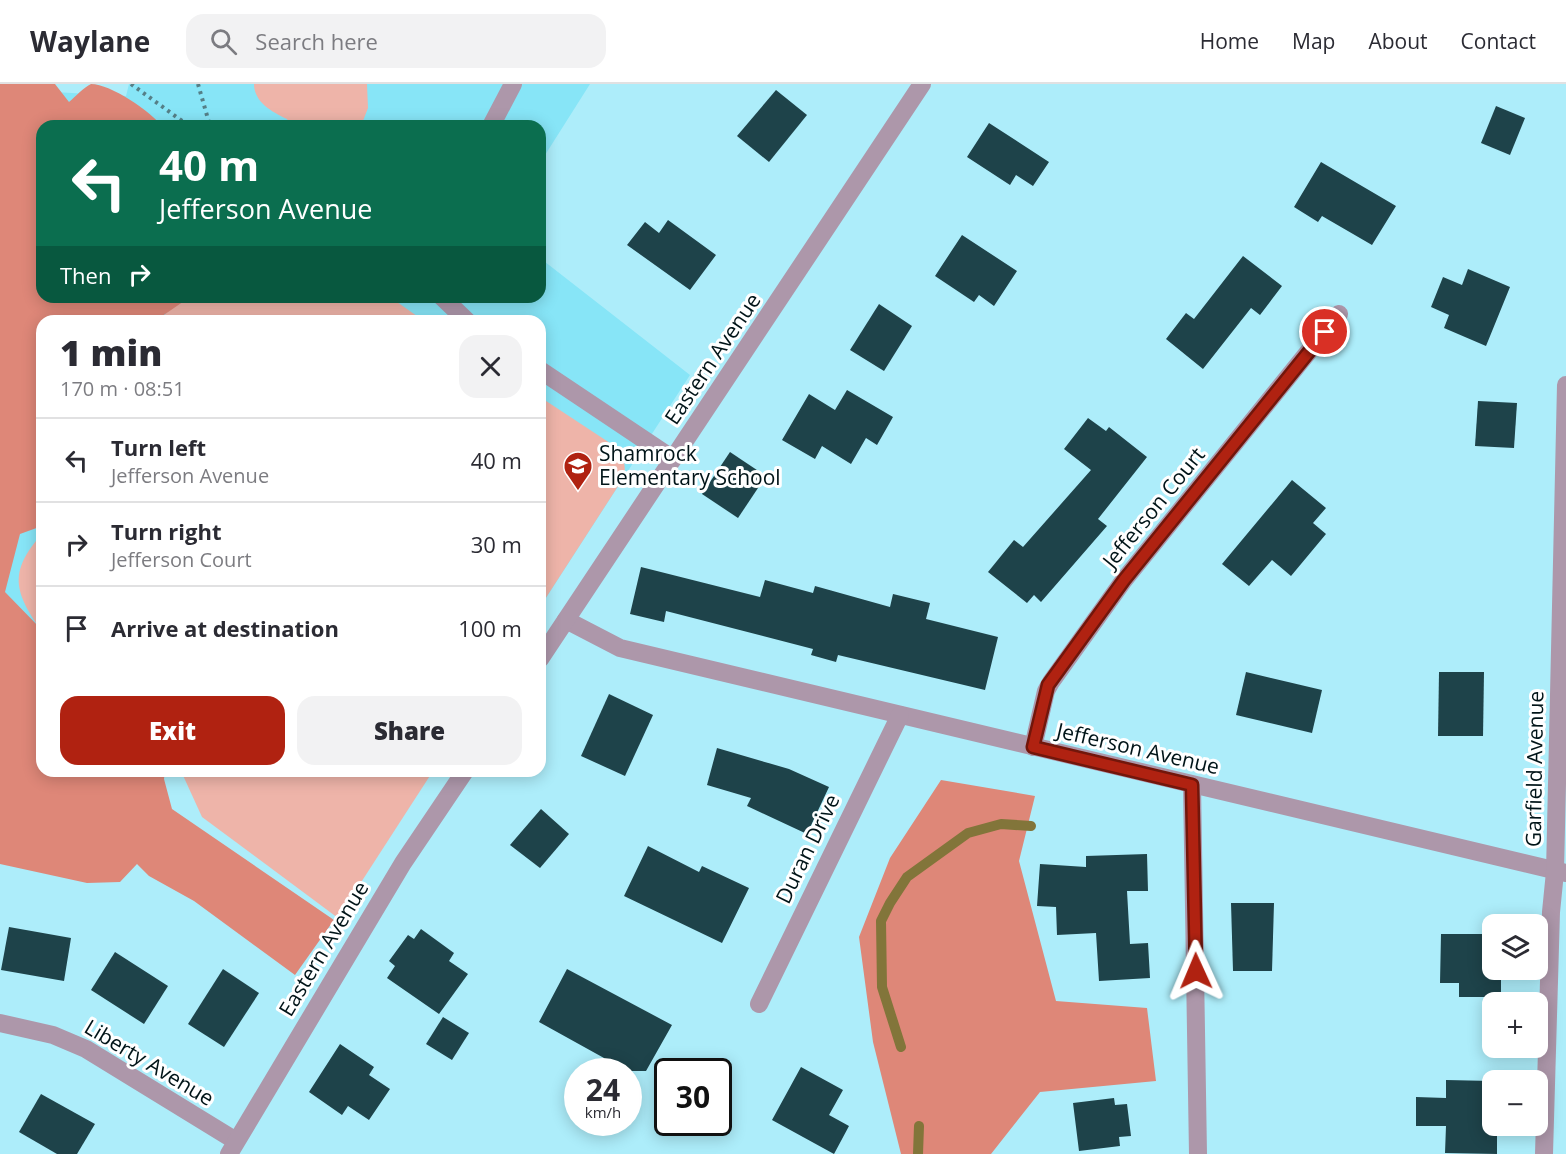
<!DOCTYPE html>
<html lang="en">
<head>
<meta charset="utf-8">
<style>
  body { margin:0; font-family:"Open Sans",sans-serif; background:#f2f2f3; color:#2b2b33; height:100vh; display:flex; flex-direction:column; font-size:22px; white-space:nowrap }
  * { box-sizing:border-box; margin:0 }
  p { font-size:20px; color:#7c7c81 }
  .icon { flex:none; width:33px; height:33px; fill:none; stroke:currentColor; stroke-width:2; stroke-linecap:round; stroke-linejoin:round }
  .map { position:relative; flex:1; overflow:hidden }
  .drawer { position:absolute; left:36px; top:231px; width:510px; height:462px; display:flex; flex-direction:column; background:#fff; border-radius:18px; box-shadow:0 3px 15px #0003 }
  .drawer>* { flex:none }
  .banner { position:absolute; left:36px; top:36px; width:510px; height:183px; border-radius:18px; box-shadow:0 3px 15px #0003; background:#0b6e4f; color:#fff; overflow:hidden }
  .fabs { position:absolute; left:1482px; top:830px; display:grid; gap:12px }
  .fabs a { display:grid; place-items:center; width:66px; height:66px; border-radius:12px; background:#fff; box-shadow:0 3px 15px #0003; font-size:30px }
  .speed { position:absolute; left:564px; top:974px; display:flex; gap:12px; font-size:30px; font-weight:700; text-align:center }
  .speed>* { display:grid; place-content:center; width:78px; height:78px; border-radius:50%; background:#fff; box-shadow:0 3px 15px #0003; line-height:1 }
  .speed small { font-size:15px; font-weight:400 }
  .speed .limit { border:3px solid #111; border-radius:9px; background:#fff; color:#111 }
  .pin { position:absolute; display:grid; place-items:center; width:51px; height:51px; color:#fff; margin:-26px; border:3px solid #fff; border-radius:50%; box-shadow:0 2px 6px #0007 }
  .me { position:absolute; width:66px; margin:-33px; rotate:359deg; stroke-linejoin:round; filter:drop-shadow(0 0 4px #0008) }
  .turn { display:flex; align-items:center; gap:21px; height:126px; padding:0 24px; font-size:27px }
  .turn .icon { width:78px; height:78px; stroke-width:2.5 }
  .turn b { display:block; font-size:42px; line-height:51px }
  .then { display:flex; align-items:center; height:57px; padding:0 24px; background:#0003; gap:12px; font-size:22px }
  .round { display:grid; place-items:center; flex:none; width:63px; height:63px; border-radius:18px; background:#f2f2f3 }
  .overview { display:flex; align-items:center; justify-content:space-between; height:102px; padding:0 24px }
  h1 { font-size:36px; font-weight:800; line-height:45px }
  .primary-button { display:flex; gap:12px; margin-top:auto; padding:12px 24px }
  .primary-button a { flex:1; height:69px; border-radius:18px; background:#b02211; color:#fff; font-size:24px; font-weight:800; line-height:69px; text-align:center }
  .primary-button a+a { background:#f2f2f3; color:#2b2b33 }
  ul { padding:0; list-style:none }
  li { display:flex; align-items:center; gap:18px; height:84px; padding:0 24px; border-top:2px solid #e1e1e2 }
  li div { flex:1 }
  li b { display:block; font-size:22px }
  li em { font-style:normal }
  header { display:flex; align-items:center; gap:36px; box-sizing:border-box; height:84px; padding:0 30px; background:#fff; border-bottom:2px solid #e1e1e2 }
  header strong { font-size:28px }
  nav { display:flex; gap:33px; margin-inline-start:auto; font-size:21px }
  .search { width:420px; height:54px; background:#f2f2f3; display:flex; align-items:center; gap:15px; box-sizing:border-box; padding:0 21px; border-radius:18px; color:#7c7c81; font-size:22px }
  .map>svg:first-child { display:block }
</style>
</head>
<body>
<header>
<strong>Waylane</strong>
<div class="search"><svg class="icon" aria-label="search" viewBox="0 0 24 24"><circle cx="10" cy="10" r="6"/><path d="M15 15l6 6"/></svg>Search here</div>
<nav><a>Home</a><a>Map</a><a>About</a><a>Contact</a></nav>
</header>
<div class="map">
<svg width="1566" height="1070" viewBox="0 0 1566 1070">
  <rect width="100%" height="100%" fill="#adedfa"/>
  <path fill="#87e5f7" d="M129,0H590L540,79V42H42V213H540V174L690,291L540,523V237H42V647L0,630V5L126,12Z"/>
  <g fill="#eeb4a9">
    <path d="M254,0H367L368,24L361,42H290L287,35C272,28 254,18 254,0Z"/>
    <path d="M181,213H390L424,237H159Z"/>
    <path d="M540,313L616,363C624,372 626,381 624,393L540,523Z"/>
    <path d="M42,450V548C15,509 7,489 42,450Z"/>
    <path d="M181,687H433L338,834L202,733Z"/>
  </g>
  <g fill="#de8778">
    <path d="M0,0H55L69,18C75,13 84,3 91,0C111,0 151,28 162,42H42V213H190L155,237H42V442L20,450L5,508L42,546V687H165L164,695L172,725L334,836L295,891L194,817L149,792L137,780L120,798L87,799L0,780Z"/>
    <path d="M941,696L1035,712L1019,777L1056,917L1147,924L1156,997L1040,1008L991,1070H901L873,958L859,853L890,774Z"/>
  </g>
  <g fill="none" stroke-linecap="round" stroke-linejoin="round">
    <g stroke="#82753a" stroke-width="10">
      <path d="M901,963L882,903L881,837L890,819L907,793L968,749L1001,740L1031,742"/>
      <path d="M918,1070L919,1042"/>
    </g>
  </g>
  <g fill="#1e434a">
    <path d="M776,6L807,31L769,78L737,52Z"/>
    <path d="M1496,22L1525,34L1510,71L1481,59Z"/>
    <path d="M989,39L1049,78L1033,102L1016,91L1010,101L967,73Z"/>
    <path d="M1321,78L1396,122L1372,161L1322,132L1318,138L1294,123Z"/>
    <path d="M668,136L716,171L690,206L627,161L645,138L659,149Z"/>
    <path d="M962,151L1017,187L994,222L979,211L974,218L935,192Z"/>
    <path d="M1243,172L1282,202L1260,231L1251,224L1203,285L1166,255L1186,229L1194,235Z"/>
    <path d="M1468,185L1510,203L1486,262L1444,244L1449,231L1431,223L1443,193L1462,201Z"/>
    <path d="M879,220L912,242L884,287L850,266Z"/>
    <path d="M847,306L893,333L877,361L866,354L851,380L822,362L815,375L782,356L809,310L835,326Z"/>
    <path d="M1478,317L1517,319L1514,364L1475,362Z"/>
    <path d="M1088,334L1106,347L1109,343L1147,373L1098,435L1107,442L1041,518L1034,511L1027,519L988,488L1014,456L1023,463L1091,386L1064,365Z"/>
    <path d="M730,368L766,392L738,434L702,410Z"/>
    <path d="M1292,396L1326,424L1313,439L1326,450L1291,492L1272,476L1249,502L1222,480Z"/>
    <path d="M641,483L760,513L765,496L813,509L815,502L890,523L893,510L930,519L926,535L998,553L985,606L838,571L836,578L811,571L813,565L666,527L664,538L630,530Z"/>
    <path d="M1246,588L1322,606L1312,649L1236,631Z"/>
    <path d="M1439,588H1484L1483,652H1438Z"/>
    <path d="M609,610L653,631L625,692L581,672Z"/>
    <path d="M717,664L789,685L829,703L807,750L747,722L751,714L707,701Z"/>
    <path d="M541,725L569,750L540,784L510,761Z"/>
    <path d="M648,762L699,788L702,782L749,804L722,859L624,812Z"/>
    <path d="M1147,770L1148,807H1127L1130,860L1148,859L1150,894L1099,897L1096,849L1057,851L1056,823L1037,822L1040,780L1086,783V772Z"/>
    <path d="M1231,819H1274L1272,887H1233Z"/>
    <path d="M9,843L71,854L64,897L1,886Z"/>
    <path d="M421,845L454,869L449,877L468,890L439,930L387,894L395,882L389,877L408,851L414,855Z"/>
    <path d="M1441,850H1492V885H1501V913H1459V899H1440Z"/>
    <path d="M115,868L168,902L144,940L91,906Z"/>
    <path d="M223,885L259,909L224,963L188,940Z"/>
    <path d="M567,885L672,941L646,987H597L604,974L539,938Z"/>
    <path d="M443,933L469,949L452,976L426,960Z"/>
    <path d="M340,960L374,983L369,991L390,1005L369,1036L348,1022L342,1031L309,1008Z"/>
    <path d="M801,983L843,1006L829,1031L849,1042L834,1070L772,1036Z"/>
    <path d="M1446,996L1492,997V1041H1497V1070L1445,1069L1446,1042H1416V1013L1446,1014Z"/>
    <path d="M41,1010L95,1040L77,1070H57L19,1048Z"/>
    <path d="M1114,1014L1115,1021L1127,1020L1131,1052L1119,1053L1120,1062L1079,1067L1073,1019Z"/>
  </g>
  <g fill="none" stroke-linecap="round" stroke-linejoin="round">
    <g stroke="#557f87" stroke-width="4" stroke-dasharray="3 4.5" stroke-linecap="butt">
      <path d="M131,0L189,42"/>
      <path d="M198,0L210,42"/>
    </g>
    <g stroke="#ad97aa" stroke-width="18">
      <path d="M491,42L513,0"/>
      <path d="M442,213L467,237"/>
      <path d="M540,286L673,375"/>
      <path d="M566,536L620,564L1566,789"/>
      <path d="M540,575L922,0"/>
      <path d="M1033,663L1046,607L1051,598L1124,496L1339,230"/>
      <path d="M1192,701L1198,1070"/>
      <path d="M759,920L900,631"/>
      <path d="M0,939L53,951L86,965L236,1057"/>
      <path d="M229,1070L403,779L465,687"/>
      <path d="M1544,1070L1551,828L1555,788L1566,301"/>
    </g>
  </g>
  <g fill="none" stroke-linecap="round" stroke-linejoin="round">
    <g stroke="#72160b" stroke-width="15">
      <path id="route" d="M1196,887L1192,701L1033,663L1048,601L1124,496L1325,248"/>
    </g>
    <use href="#route" stroke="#b02211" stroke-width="10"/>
  </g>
  <defs>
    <g id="school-pin" transform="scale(1.5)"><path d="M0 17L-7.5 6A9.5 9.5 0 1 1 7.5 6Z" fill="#b02211" stroke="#fff"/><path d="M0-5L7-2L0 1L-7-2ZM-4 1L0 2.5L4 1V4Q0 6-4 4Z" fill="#fff"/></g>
  </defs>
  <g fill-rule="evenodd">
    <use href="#school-pin" x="578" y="382"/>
  </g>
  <g text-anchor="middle" stroke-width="6" stroke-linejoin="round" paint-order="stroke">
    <g font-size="21" fill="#001418" stroke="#fff">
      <text transform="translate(713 275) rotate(-56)" y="7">Eastern Avenue</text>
      <text transform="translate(1154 424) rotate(-51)" y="7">Jefferson Court</text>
      <text transform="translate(1138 665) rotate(13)" y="7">Jefferson Avenue</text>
      <text transform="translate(1535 685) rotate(-89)" y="7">Garfield Avenue</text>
      <text transform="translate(808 765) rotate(-64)" y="7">Duran Drive</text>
      <text transform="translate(324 865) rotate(-59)" y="7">Eastern Avenue</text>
      <text transform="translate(149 979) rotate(31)" y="7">Liberty Avenue</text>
    </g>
    <g font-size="21" fill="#001418" stroke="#fff" text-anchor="start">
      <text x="599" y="377">Shamrock<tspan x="599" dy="24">Elementary School</tspan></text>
    </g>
  </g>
</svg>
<div class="fabs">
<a><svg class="icon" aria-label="layers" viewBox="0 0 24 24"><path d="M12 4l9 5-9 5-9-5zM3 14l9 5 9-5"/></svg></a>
<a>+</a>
<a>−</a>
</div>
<div class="speed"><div>24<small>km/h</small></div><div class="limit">30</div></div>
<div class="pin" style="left:1325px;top:248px;background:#d93025"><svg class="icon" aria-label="arrive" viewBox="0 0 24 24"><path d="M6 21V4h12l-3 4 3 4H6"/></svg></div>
<svg class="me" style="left:1196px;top:887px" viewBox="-20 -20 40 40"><path d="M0-17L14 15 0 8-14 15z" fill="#b02211" stroke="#fff" stroke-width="4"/></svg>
<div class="banner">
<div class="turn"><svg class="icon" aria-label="left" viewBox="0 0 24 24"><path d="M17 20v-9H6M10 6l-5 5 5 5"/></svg><div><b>40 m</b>Jefferson Avenue</div></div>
<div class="then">Then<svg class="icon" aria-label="right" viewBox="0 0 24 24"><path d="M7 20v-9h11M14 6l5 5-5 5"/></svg></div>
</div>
<section class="drawer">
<div class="overview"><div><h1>1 min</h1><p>170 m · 08:51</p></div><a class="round"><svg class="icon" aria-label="close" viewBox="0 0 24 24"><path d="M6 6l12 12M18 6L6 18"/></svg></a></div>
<ul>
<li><svg class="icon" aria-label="left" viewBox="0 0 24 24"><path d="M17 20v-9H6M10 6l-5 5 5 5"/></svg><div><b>Turn left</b><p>Jefferson Avenue</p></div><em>40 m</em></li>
<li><svg class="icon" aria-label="right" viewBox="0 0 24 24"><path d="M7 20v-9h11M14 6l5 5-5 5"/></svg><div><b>Turn right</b><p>Jefferson Court</p></div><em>30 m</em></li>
<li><svg class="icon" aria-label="arrive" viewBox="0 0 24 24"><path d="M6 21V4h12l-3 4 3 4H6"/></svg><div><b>Arrive at destination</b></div><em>100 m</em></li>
</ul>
<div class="primary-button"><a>Exit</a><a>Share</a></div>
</section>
</div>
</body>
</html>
